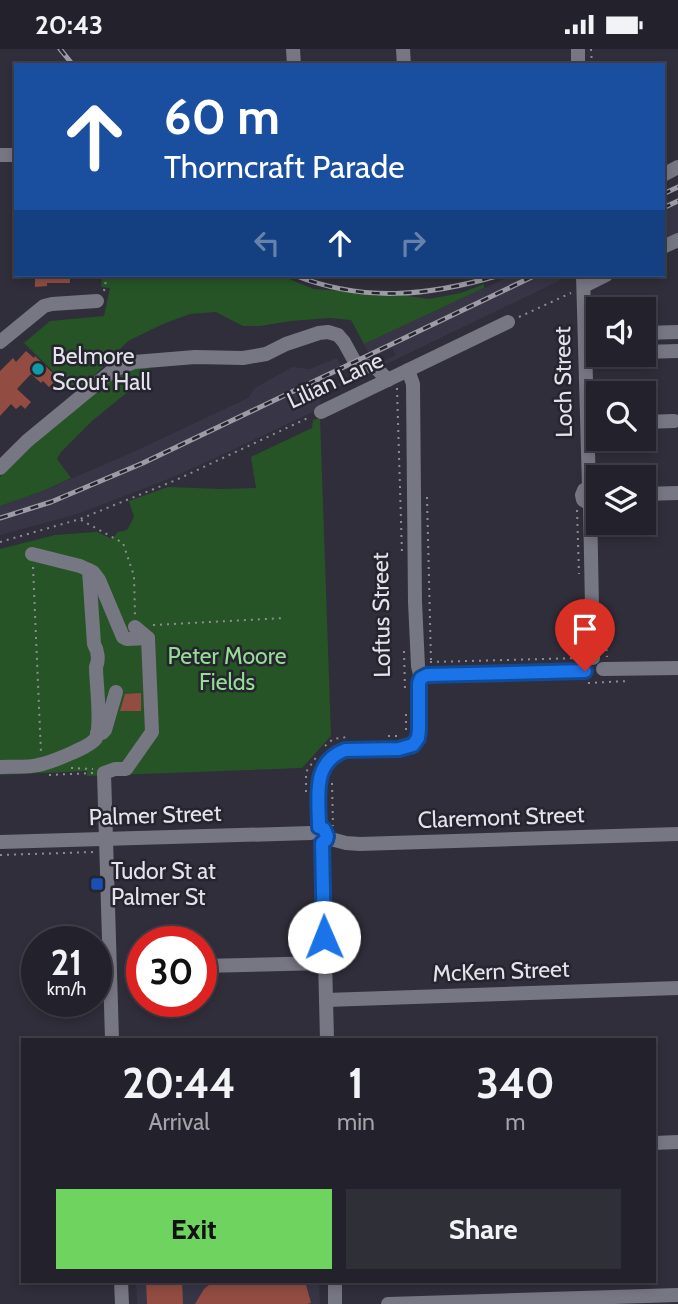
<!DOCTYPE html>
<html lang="en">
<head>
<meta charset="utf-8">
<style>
  body { margin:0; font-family:Cabin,sans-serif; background:#2f2f38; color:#f1f3f6; height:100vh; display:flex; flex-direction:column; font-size:26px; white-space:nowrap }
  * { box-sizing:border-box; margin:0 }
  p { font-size:23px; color:#a3a4a9 }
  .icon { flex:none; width:38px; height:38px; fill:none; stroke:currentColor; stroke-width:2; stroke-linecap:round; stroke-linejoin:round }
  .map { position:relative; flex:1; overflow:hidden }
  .panel { position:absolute; left:21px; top:989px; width:635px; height:245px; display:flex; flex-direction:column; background:#23222c; border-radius:0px; box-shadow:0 4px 10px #0003,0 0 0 2px #403f48 }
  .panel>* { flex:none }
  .top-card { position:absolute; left:14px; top:14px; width:651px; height:214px; border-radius:0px; box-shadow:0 4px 10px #0003,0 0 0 2px #403f48; background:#1a4fa0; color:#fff; overflow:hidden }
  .controls { position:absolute; left:586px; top:248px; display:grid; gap:14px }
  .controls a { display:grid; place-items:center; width:70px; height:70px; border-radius:0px; background:#23222c; box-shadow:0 4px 10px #0003,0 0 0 2px #403f48; font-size:35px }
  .speed { position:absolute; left:21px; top:877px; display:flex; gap:14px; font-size:35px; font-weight:700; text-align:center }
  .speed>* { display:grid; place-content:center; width:91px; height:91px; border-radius:50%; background:#23222c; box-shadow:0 4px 10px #0003,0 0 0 2px #403f48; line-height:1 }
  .speed small { font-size:18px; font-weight:400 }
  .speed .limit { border:10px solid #d22; background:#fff; color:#111 }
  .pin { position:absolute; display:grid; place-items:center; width:60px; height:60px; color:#fff; margin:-72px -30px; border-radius:50% 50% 50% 0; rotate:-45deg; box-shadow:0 0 7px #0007 }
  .pin .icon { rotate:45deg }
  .me { position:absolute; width:77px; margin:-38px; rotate:359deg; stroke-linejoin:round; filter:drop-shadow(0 0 5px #0008) }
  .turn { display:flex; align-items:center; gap:24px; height:147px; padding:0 35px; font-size:32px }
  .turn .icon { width:91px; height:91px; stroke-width:2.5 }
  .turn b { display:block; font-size:49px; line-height:60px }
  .lanes { display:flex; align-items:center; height:66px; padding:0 35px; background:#0003; justify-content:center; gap:35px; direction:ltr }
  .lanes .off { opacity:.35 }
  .eta { display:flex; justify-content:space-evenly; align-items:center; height:119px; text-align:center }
  .eta b { font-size:42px; font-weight:700; line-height:49px }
  .button { display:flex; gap:14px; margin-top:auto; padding:14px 35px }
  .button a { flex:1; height:80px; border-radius:0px; background:#6fd360; color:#111; font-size:28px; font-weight:700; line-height:80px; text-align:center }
  .button a+a { background:#2f2f38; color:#f1f3f6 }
  .status { display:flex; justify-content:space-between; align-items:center; height:49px; padding:0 35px; background:#23222c; direction:ltr }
  .status svg { height:19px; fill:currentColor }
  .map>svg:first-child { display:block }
</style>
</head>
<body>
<div class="status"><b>20:43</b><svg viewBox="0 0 49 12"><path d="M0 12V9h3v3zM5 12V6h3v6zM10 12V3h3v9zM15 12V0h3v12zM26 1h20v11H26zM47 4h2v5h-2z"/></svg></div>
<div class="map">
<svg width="678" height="1255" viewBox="0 0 678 1255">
  <rect width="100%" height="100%" fill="#2f2e3a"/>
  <g fill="#383547">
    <path d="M678,148V186L663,193V155Z"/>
    <path d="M512,226H564L557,233L322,346L319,360L228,403L171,429L96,458L74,466L0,486V457L45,441L131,404L248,349L255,339L292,318L309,320L337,309L343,321L315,334L320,343L396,306L392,299L371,309L364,295Z"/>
    <path d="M136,1232H319L320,1255H137Z"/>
  </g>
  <g fill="#275426">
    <path d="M102,226H279L314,240L344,242L376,247L401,246L429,250L461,244L484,235V239L364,295L351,271L330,269L291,272L260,277H243L216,263L190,265L163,275L128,292L78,343L65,334L24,294L50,272L104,267L110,239L101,238Z"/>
    <path d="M139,318L151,320L147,332L125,345L92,372L61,403L57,410L71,429L45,441L0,457V428L22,405L115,325Z"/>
    <path d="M320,369L331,687L302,719L87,727V722L0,726V500L55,486L97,483L112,490L118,483L127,481L134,468L129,452L168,438L221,440L256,439L251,408L312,379L313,371Z"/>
  </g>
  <g fill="#924c42">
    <path d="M35,226H70V234H47V237L35,238Z"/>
    <path d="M26,302L34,309L35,307L58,329L49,338L43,332L41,334L31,325L17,340L31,353L25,360L21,356L16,360L11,355L0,367V322L13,309L16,313Z"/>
    <path d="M141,644V662H120L125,645Z"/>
    <path d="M146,1232H182L183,1255H147Z"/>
    <path d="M214,1232H305L311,1254L307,1255H195L204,1240Z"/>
  </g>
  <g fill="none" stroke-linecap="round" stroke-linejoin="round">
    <g stroke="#8d8c96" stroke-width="2" stroke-dasharray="2 5" stroke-linecap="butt">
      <path d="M591,0L592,16"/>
      <path d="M104,242L107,226"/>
      <path d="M519,268L571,244"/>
      <path d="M597,276V244"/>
      <path d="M397,339L402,505"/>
      <path d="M427,448L431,613"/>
      <path d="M577,461L579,525"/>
      <path d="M81,471L123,494L134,527L135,567"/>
      <path d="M0,493L80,470L176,431L310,368"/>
      <path d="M33,518L41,704"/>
      <path d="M153,576L285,569"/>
      <path d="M605,579L607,608"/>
      <path d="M404,602L405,641"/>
      <path d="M430,613L581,609V607"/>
      <path d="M588,634L628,632"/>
      <path d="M406,665V683"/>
      <path d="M388,687H400"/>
      <path d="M325,697L333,690L348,688"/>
      <path d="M71,719L93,720"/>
      <path d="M49,726L93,724"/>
      <path d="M332,734L333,777"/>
      <path d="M306,743V723L317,707"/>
      <path d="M0,806L95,803"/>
    </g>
    <g stroke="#777683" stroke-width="14">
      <path d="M293,0L294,16"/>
      <path d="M403,0L404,16"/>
      <path d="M578,0V16"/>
      <path d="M0,106H16"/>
      <path d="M663,126L678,118"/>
      <path d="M663,198L678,191"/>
      <path d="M583,226L589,438"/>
      <path d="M584,237L606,226"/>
      <path d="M644,284L678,283"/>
      <path d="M0,293L44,257L52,255L97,252"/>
      <path d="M644,303L678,302"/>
      <path d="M321,363L508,273"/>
      <path d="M644,373L674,372"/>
      <path d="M0,419L27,392L112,322L134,313L195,308L243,309L266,305L286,295L319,284L328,283L338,286L344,293L355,313L358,315L376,319L388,331"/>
      <path d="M644,445L678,444"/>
      <path d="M590,455L593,609"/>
      <path d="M590,455L583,451L582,446L584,441L591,438L598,443"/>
      <path d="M32,505L80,517L93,523L99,531L123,588L127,590L148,589"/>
      <path d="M603,620L678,619"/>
      <path d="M421,630L427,626H433L585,622"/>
      <path d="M97,684H102L105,681L116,643"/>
      <path d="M0,718C12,717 26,719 38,716C49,714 91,698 96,689C102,676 96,634 96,618C99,611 98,602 94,595L89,521"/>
      <path d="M319,778C319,751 311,705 350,700C368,698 386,701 405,699L413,696L419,685L418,640L419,634L421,630L418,617L415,553L413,335L408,321"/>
      <path d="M327,789L346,794L360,795L678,785"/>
      <path d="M0,793L311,784"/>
      <path d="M322,794L327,990"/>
      <path d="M201,917L325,914"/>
      <path d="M326,951L678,939"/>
      <path d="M112,990L104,724L115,720H126L152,683L148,589L135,578"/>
      <path d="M654,1094L678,1093"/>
      <path d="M121,1232L122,1255"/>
      <path d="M335,1232V1255"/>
      <path d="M388,1255L678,1246"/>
    </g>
    <g stroke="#9d9ca6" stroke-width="5">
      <g id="rail">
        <path d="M60,0L73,16"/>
        <path d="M663,145L678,138"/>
        <path d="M663,159L678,152"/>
        <path d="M294,226C364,254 429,247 500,226"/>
        <path d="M0,469L51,453L143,414L536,226"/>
      </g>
    </g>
    <use href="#rail" stroke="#25242f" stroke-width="2.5" stroke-dasharray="8" stroke-linecap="butt"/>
  </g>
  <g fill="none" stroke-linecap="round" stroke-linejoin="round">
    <g stroke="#114b97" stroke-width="18">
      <path id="route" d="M324,888L322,794L326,791L327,787L324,780L319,778C319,748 311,714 345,701L399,700L413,696L418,689L419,681V634L421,629L427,626L585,622"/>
    </g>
    <use href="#route" stroke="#1a73e8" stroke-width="12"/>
  </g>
  <circle fill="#0f9aa8" stroke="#25242f" stroke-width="2.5" cx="38" cy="320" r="7"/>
  <rect fill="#1a4fb4" stroke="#25242f" stroke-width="2.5" x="90" y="828" width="14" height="14" rx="3.5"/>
  <g text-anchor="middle" stroke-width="5" stroke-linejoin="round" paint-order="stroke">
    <g font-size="23" fill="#e4e3eb" stroke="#25242f" text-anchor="start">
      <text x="52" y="315">Belmore<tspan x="52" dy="26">Scout Hall</tspan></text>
      <text x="111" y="830">Tudor St at<tspan x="111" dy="26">Palmer St</tspan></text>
    </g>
    <g font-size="23" fill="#e4e3eb" stroke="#25242f">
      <text transform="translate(335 331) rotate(-25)" y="8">Lilian Lane</text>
      <text transform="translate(563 333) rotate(-91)" y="8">Loch Street</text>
      <text transform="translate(381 566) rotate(-91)" y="8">Loftus Street</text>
      <text transform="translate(155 766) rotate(-2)" y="8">Palmer Street</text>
      <text transform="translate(501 768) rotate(-2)" y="8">Claremont Street</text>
      <text transform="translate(501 922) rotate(-2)" y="8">McKern Street</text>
    </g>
    <g font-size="23" fill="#95dd92" stroke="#25242f">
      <text x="227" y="615">Peter Moore<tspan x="227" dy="26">Fields</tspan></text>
    </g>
  </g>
</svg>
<div class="controls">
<a><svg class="icon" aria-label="sound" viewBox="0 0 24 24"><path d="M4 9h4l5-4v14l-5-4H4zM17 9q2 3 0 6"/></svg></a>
<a><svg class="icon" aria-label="search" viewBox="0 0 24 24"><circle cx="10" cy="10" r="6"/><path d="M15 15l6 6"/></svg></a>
<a><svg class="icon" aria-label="layers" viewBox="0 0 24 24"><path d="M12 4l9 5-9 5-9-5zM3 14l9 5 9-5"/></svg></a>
</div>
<div class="speed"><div>21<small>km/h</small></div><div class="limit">30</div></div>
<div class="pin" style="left:585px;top:622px;background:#d93025"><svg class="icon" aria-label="arrive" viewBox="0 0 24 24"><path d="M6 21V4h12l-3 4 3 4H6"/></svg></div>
<svg class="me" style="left:324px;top:888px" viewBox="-20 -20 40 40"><circle r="19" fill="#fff"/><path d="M0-13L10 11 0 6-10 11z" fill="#1a73e8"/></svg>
<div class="top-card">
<div class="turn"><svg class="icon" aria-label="ahead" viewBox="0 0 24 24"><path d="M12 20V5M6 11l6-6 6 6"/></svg><div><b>60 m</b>Thorncraft Parade</div></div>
<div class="lanes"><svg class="icon off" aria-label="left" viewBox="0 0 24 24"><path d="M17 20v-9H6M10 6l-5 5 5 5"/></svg><svg class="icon" aria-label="ahead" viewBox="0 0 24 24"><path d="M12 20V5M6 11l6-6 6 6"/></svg><svg class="icon off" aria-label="right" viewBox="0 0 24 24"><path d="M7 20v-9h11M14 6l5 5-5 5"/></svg></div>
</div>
<section class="panel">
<div class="eta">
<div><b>20:44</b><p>Arrival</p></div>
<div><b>1</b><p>min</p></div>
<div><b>340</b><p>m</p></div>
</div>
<div class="button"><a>Exit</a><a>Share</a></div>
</section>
</div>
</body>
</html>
